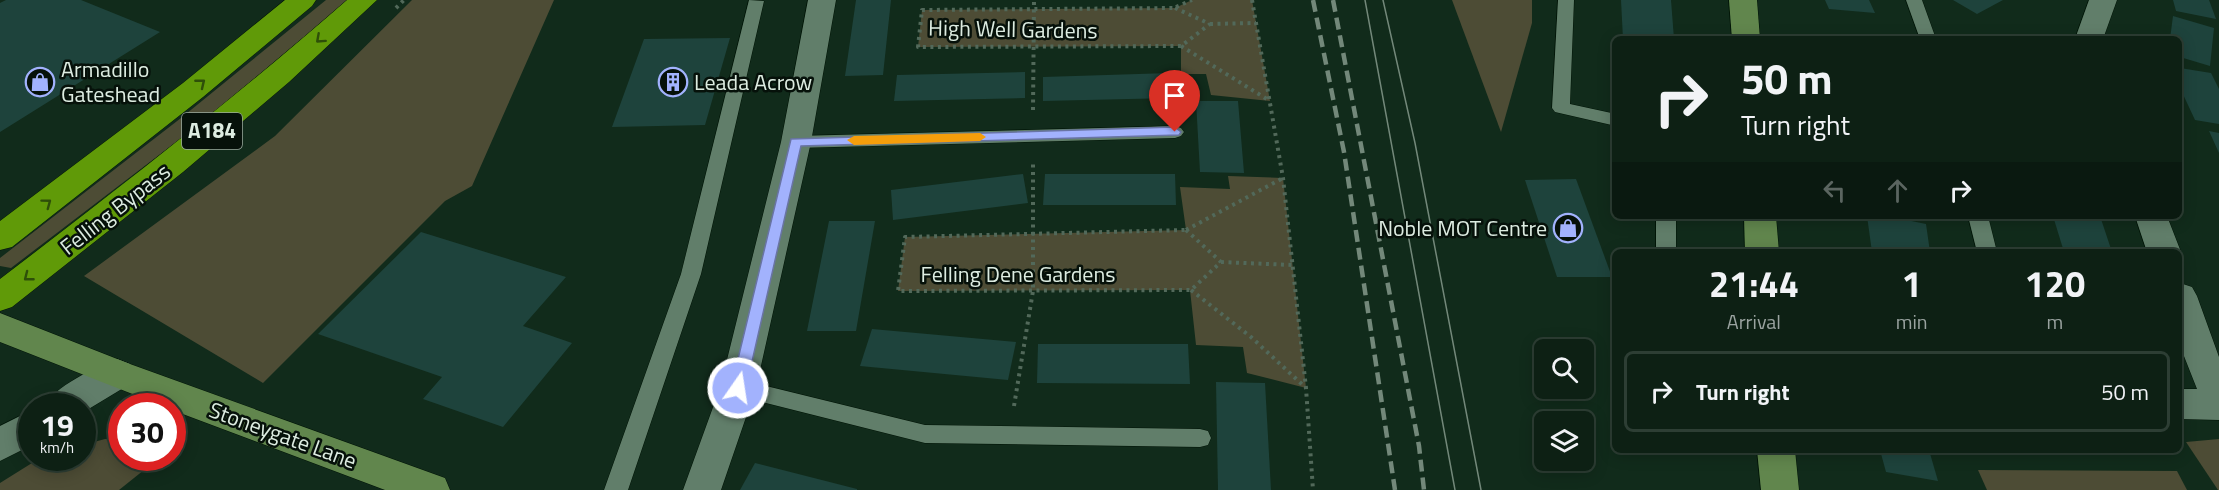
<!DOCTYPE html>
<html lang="en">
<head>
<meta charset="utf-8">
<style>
  body { margin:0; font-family:"Titillium Web",sans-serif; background:#16281d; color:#f1f3f6; height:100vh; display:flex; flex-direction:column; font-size:22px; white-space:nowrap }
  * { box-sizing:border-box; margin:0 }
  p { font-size:20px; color:#9aa3a0 }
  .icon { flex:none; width:33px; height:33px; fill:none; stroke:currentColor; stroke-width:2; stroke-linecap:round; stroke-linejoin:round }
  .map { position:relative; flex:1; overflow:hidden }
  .side { position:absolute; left:1612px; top:249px; width:570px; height:204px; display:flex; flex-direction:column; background:#0d2014; border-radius:9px; box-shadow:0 3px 15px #0003,0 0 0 2px #2d3e34 }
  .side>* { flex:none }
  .guide { position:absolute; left:1612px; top:36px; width:570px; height:183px; border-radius:9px; box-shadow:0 3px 15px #0003,0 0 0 2px #2d3e34; background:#0d2014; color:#f1f3f6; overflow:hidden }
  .fabs { position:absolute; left:1534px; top:339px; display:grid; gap:12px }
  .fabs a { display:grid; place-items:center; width:60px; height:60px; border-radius:9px; background:#0d2014; box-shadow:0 3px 15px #0003,0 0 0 2px #2d3e34; font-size:30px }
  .speed { position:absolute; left:18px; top:393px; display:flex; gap:12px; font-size:30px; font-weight:700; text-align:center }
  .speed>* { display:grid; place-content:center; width:78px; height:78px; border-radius:50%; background:#0d2014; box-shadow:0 3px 15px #0003,0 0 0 2px #2d3e34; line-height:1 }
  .speed small { font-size:15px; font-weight:400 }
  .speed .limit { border:9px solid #d22; background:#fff; color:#111 }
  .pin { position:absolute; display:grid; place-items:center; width:51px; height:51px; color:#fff; margin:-62px -26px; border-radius:50% 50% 50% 0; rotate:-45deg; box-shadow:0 0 6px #0007 }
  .pin .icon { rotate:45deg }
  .me { position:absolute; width:66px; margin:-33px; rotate:13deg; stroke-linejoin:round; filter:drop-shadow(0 0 4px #0008) }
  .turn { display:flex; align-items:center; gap:21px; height:126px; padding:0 30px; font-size:27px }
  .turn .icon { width:78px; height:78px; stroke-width:2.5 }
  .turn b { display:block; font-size:42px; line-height:51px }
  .lanes { display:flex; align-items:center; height:57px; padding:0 30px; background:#0003; justify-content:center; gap:30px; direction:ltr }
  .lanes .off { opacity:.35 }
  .eta { display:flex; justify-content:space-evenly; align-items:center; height:102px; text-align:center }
  .eta b { font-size:36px; font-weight:700; line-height:42px }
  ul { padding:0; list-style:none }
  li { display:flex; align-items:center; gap:18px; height:81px; margin:0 12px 9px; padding:0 18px; border:3px solid #2d3e34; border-radius:9px }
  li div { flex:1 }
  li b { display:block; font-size:22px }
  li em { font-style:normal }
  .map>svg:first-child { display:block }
</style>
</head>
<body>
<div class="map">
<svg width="2219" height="490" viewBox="0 0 2219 490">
  <rect width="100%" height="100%" fill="#112b1b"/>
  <g fill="#4d4c35">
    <path d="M326,0H348L201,123L11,268L0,266V258L181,118Z"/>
    <path d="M412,0H554L472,186L445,201L263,383L84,276L275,136Z"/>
    <path d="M1192,0H1252L1270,101L1211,95L1206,74H1181V46L918,47L922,10L1175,8Z"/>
    <path d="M1452,0H1532V23L1501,132Z"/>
    <path d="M1228,176L1283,178L1306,388L1247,373L1243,347L1196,345L1190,290L898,291L905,237L1186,230L1180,187L1230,189Z"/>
    <path d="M105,439L121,440L122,458H159L119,490H0V483L40,458H82L83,445Z"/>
    <path d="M2219,439V490H2218L2186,442Z"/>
    <path d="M1978,470L2177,471L2187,490H1987Z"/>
  </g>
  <g fill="#1e433c">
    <path d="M6,0H81L160,32L0,132V3Z"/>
    <path d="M856,0H891L883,75L845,76Z"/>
    <path d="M1621,0H1671L1674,39H1623Z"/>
    <path d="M1825,0H1869L1875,13L1829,9Z"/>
    <path d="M1953,0H2003L1977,14Z"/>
    <path d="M2173,0H2209L2216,19L2176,11Z"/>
    <path d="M2173,16L2214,28L2210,66L2180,57V39H2170Z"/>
    <path d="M730,38L705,125L612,127L644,39Z"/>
    <path d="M2180,68L2211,73L2219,89V124L2195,120L2180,88Z"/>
    <path d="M1025,72V98L894,101L897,75Z"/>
    <path d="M1170,73L1172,98L1043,101V77Z"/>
    <path d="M1196,101H1238L1244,173L1200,172Z"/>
    <path d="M2209,131L2219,133V153Z"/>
    <path d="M1023,174L1028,203L893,220L891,190Z"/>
    <path d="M1045,174H1175L1176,205H1043Z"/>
    <path d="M1576,179L1612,277H1557L1525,180Z"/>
    <path d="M1867,216H1887L1926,224L1930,252H1872Z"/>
    <path d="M2053,216H2100L2112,252H2064Z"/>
    <path d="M829,221H875L856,331H807Z"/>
    <path d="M421,232L566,277L523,326L572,343L503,427L423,399L442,377L318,334Z"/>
    <path d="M872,329L1016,342L1008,380L860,366Z"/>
    <path d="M1038,344H1188L1190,384L1037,383Z"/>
    <path d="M1216,382L1265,383L1271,490H1218Z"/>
    <path d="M1880,450H1929L1938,481L1886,472Z"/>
    <path d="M755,463L857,489V490H740Z"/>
  </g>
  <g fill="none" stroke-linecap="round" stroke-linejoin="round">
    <g stroke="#001406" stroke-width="1">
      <g id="lane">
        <path d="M749,0L764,1L701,274L628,490H604L681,274Z"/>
        <path d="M1558,0H1574L1570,104L1616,114V126L1555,112L1552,108Z"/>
        <path d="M1906,0H1922L1936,39H1920Z"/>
        <path d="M1175,126L1181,128L1184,132L1181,136L1175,138L796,148L790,146L787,142L790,138L796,136Z"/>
        <rect x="1656" y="216" width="20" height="36"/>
        <path d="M1968,216H1988L1997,252H1977Z"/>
        <path d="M738,379L925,425L1200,429L1208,431L1211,438L1208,445L1200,447L925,443L730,394L727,388L730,382Z"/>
      </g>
    </g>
    <g stroke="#001406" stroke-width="1">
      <g id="street">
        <path d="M808,0H836L811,142L756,388L721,490H683L720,388L781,142Z"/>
        <path d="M2089,0H2117L2103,39H2075Z"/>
        <path d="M2135,216H2167L2181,252L2180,254V252H2147Z"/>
        <path d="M2180,283L2192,287L2197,296L2219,357V420L2180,419V389H2197L2180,346Z"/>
        <path d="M117,359L130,364L135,374L130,384L82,413V406H45C52,388 97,366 117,359Z"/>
        <path d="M32,410V445L0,461V426Z"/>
      </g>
    </g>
    <g stroke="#001406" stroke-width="1">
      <g id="secondary">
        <path d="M1729,0H1757L1760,39H1732Z"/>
        <path d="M1744,216H1776L1779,252H1745Z"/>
        <path d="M0,313L130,364L445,478L450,490H385L172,410V406H163L0,342Z"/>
        <path d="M1757,450H1795L1799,490H1761Z"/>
      </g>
    </g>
    <g stroke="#001406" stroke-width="1">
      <g id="highway">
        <path d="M285,0H316L312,6L203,97L12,247L0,250V221L183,83Z"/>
        <path d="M347,0H377L289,82L183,172L12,307L0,311V279C118,189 235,98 347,0Z"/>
      </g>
    </g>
    <g stroke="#52695a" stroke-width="4" stroke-dasharray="3 4.5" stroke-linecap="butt">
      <path d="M1252,0L1283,178L1306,388L1313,490"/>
      <path d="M1176,7L1192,0"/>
      <path d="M396,8L404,0"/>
      <path d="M1175,8L1210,24L1181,46L918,47L922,10Z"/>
      <path d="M1210,24L1256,23"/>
      <path d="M1780,37L1804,39"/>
      <path d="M1181,46L1270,101"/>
      <path d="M1033,110L1034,0"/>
      <path d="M1186,230L1283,178"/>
      <path d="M1186,230L1221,262L1191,290L898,291L905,237Z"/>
      <path d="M1221,262L1292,265"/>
      <path d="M1191,290L1251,337L1306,388"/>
      <path d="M1014,406L1033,291V163"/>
    </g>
    <use href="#lane" fill="#617e6a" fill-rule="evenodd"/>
    <use href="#street" fill="#617e6a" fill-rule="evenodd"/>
    <use href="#secondary" fill="#61864d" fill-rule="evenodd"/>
    <use href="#highway" fill="#609a08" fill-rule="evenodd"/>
    <g stroke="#73887a" stroke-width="1.5">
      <path d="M1365,0L1455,490"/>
      <path d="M1383,0L1415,143L1481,490"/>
    </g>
    <g stroke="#73887a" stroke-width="4.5" stroke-dasharray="12 6" stroke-linecap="butt">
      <path d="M1313,0L1344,152L1395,490"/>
      <path d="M1333,0L1419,446L1424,490"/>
    </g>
  </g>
  <defs><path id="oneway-chevron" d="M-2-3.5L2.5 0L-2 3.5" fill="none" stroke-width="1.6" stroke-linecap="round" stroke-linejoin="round" transform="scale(1.5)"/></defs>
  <g stroke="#2e4f09">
    <use href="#oneway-chevron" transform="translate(320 39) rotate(138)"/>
    <use href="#oneway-chevron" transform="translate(201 83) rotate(-39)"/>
    <use href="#oneway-chevron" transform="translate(47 203) rotate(-37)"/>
    <use href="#oneway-chevron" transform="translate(28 277) rotate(142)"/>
  </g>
  <path fill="#a2b2fd" stroke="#6974a4" stroke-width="1.5" d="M1175,127L1181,132L1179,135L801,146L746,388L744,392L738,394L733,392L731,388L791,139Z"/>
  <path fill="#f59e0b" d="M980,133L986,137L980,141L854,145L847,140L854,136Z"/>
  <defs>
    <g id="shop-ring" transform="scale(1.5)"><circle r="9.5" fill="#06110a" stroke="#a2b2fd" stroke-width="1.5"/><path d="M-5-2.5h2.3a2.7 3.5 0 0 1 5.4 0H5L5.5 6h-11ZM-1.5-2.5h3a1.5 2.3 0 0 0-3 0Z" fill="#a2b2fd"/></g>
    <g id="building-ring" transform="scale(1.5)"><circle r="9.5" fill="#06110a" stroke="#a2b2fd" stroke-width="1.5"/><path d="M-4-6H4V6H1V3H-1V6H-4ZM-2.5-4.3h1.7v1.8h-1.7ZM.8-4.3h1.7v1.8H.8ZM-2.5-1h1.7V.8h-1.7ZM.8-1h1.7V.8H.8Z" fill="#a2b2fd"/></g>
  </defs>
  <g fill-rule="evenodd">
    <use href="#shop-ring" x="40" y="82"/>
    <use href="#building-ring" x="673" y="82"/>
    <use href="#shop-ring" x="1568" y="228"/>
  </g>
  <g text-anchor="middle" stroke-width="5" stroke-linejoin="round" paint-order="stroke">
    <rect fill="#06110a" stroke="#9caaa0" stroke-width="1.5" x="182" y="113" width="60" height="36" rx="4.5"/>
    <g font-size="21" font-weight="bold" fill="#ddece1">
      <text x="212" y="138">A184</text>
    </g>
    <g font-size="22" fill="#ddece1" stroke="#06110a">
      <text transform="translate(1013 29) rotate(1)" y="8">High Well Gardens</text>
      <text transform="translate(115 209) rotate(-38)" y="8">Felling Bypass</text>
      <text x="1018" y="282">Felling Dene Gardens</text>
      <text transform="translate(283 435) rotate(20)" y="8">Stoneygate Lane</text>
    </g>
    <g font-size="22" fill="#ddece1" stroke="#06110a" text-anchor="start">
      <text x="61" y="77">Armadillo<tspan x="61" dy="25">Gateshead</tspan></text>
      <text x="694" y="90">Leada Acrow</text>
      <text x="1547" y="236" text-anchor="end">Noble MOT Centre</text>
    </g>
  </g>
</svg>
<div class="fabs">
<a><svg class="icon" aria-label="search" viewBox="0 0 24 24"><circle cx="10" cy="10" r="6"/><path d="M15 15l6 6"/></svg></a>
<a><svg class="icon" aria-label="layers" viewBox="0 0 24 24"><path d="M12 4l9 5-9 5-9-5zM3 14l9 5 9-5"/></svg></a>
</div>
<div class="speed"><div>19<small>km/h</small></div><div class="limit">30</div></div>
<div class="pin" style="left:1175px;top:132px;background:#d93025"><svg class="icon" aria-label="arrive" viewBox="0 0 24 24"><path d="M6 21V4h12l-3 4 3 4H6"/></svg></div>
<svg class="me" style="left:738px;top:388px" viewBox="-20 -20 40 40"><circle r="17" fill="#a2b2fd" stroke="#fff" stroke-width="3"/><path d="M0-11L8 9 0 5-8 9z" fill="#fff"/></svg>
<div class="guide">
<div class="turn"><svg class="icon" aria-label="right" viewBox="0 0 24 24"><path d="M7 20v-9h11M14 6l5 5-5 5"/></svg><div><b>50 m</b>Turn right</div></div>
<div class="lanes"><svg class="icon off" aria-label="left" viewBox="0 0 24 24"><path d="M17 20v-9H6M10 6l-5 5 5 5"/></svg><svg class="icon off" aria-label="ahead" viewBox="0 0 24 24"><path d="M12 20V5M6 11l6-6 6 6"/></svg><svg class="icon" aria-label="right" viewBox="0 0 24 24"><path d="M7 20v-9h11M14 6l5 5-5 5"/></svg></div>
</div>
<section class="side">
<div class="eta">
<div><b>21:44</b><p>Arrival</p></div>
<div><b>1</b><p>min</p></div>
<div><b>120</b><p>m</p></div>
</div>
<ul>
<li><svg class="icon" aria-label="right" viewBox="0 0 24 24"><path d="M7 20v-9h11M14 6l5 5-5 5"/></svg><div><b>Turn right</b></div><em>50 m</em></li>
</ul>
</section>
</div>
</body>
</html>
